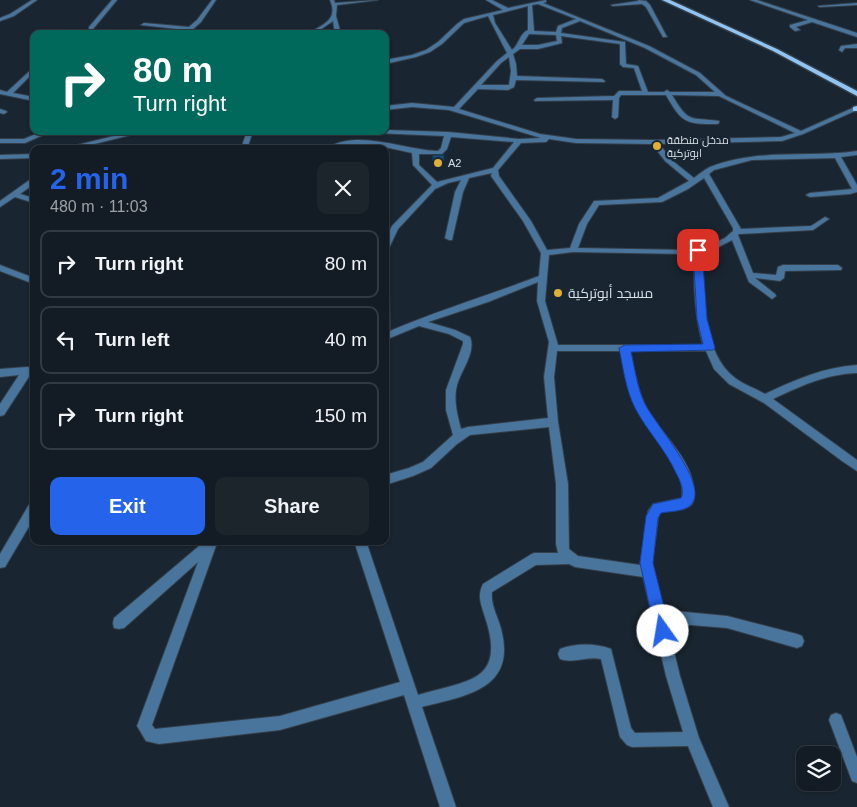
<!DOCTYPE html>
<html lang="en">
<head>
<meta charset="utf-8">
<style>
  body { margin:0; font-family:Arial,Cairo,sans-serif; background:#1c252c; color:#f1f3f6; height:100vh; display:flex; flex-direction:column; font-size:19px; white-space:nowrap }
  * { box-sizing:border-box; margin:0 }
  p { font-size:16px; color:#9da1a6 }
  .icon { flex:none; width:28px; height:28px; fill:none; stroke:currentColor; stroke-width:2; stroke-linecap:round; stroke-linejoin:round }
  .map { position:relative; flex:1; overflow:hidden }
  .drawer { position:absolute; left:30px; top:145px; width:359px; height:400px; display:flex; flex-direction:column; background:#131c24; border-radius:10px; box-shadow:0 1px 4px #0004,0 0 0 1px #323a41 }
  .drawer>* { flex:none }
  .top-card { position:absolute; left:30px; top:30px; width:359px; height:105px; border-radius:10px; box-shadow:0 1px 4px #0004,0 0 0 1px #323a41; background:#00695c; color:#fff; overflow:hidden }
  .fabs { position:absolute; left:796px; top:746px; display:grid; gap:10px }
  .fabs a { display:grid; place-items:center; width:45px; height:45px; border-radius:10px; background:#131c24; box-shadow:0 1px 4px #0004,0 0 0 1px #323a41; font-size:25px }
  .pin { position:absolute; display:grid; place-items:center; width:42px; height:42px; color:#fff; margin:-21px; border-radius:10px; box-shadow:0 2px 8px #0006 }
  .me { position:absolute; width:55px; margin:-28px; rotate:347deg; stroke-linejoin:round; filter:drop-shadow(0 0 4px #0008) }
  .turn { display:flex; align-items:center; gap:18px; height:105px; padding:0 20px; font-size:22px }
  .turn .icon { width:65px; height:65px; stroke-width:2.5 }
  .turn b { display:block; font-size:35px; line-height:42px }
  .round { display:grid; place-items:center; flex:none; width:52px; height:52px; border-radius:10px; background:#1c252c }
  .summary { display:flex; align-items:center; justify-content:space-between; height:85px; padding:0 20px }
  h1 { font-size:30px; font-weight:700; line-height:38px; color:#2563eb }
  .button { display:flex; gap:10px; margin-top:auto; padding:10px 20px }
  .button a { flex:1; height:58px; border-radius:10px; background:#2563eb; color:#fff; font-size:20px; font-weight:700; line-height:58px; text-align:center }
  .button a+a { background:#1c252c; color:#f1f3f6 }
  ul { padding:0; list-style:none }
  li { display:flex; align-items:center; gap:15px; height:68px; margin:0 10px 8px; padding:0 10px; border:2px solid #323a41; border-radius:10px }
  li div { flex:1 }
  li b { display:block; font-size:19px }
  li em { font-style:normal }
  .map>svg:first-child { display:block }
</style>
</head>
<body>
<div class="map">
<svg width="857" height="807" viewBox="0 0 857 807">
  <rect width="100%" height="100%" fill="#192530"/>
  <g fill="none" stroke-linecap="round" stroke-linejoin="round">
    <g stroke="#343f4a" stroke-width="2">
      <g id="minor">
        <path d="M32,0H37L14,16L0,21V18L10,14Z"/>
        <path d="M112,0H117L93,29H89V27Z"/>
        <path d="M212,0H216L201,22L192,30L210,34H184L186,30L141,25L144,23L189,27L197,20Z"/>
        <path d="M330,0H334L335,3L378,0L337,5L336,16L341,34H335L333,21L317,32L308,34C322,24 339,21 330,0Z"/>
        <path d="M486,0H492L508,8L546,0V2L543,3L649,46L700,73L726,96L801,131L857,106V110L803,134L782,141L659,144L674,162L694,178C699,174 704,170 710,167C757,148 809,158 857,151V155L841,157L857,185V192L850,194L810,197L806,195L810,193L852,189L835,158L752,160L714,170L709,174L741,229L811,226L825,217L829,219L813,230L739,234L738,235L753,273L776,275L778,267L783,265H838L842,268L841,270L785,271L784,278L780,281L755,278L775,294L776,296L772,299L749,282L732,240L713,250L702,252C703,290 701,352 735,378C744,385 755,388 765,394C795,380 824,367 857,365V373C826,374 801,386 773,399L857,460V471L842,461L764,403L729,384L714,369L706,351H630C634,369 637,387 644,403C658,433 693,457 694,492C694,496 695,500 692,504C685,512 668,510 659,513L652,563L664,610L727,616L797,634L802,636L804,641L802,646L797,648L727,628L667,623L680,676L699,738L729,807H713L688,746L632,747L627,745L620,737L601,659C587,656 573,664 560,659L558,654L560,649C575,643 596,643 611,649L631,728L635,733L683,732L666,676L643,577L575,567L569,564L536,565L492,592C490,606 500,620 502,633C515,690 464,696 422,707L456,807H440L404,695L280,730L159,744L146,741L137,726L198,562L124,628L119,629L114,628L113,623L114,618L205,541H216L217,543L152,725L155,729L280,716L400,682L354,541H366L418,695C467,680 507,683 485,617C481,604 477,596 483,584L530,555L534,553H558L556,544V484L549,427L470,435L457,444L431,468L413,476L385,485V475L409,468L423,462L453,435L446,410V390L463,344V341L449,334L419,326L385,340V286L389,289L390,331C439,310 490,295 539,276L541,253L523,221L491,176L492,173L469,178L463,192L452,240H449L445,238L455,192L461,180L448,183L435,189L398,229L389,248L385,250V240L392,226L432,185L413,165L412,153C394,149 375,144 356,144C345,144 336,149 325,149C357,128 403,150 438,151L441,148L444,136L375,133L372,131H385V130L448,132L519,139L541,138L449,110L412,107L385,110V106L412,103L454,107L497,61L507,53L488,16L464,23L442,44L430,52L416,57L385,64V60L412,55L426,50L438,42L457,24L464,19L503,10ZM538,4L576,19L558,26L556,32L534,31L532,5ZM528,6V30C519,34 519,45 512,50L495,23L493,15ZM580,21L645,48L696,75L715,92H670L667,90L664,92H648L638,66L626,64L625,42L561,33L562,28ZM529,34L556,35L557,41L538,45H522ZM561,36L620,44V64L623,67L634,68L642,91H619L614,96L537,98L534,100L535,101L613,100L612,117L615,119L618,117L619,98L621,95H666C682,123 685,124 717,124L719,123V121C690,117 689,124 672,95L719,96L795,133L781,137L654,140L576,139L540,134L459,109L478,89L508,90L514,87L516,80L604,82L605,81L602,79L517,76L516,64L513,54L520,49H538L562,43ZM509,57L511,71L509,85H481L501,63ZM451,137L514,142L493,168L437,182L419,165V154H442L447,149ZM549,139L576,143L652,144L665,161L689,181L658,198L594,201L579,224L570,248L547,250L531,221L499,176L498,170L521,143L546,142ZM704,178L733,228V231L725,238L708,246L686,250L578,248L587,224L599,205L662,202L688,189ZM573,252L686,254L694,253C694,284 694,315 703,345H558L545,301L549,255ZM538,282L537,301L549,342L544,377L548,418L468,427L461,429C458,417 454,403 456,390C458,373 477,354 470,337L455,330L428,322L488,302ZM557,351H621L628,384L635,405L679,474L682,487V498L653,504L648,511L640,565L578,556L569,549L568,484L558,422L554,377Z"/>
        <path d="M638,0L646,1L650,5L667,37H663L646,7L642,4L613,6L611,5L638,1Z"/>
        <path d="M750,0H757L857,33V37L812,22L796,27L800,30L795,31L790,27V25L808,20Z"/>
        <path d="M857,3V5L820,7L818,6Z"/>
        <path d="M857,44V48H845L842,52L839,50L841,46Z"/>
        <path d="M34,67V72L13,93L34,97V101L0,94V90L7,92Z"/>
        <path d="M0,109L6,111L7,112L4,114L0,113Z"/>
        <path d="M43,131H52L25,143H0V139H24Z"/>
        <path d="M134,131H147L74,149H61Z"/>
        <path d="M197,131H242L239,133H200Z"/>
        <path d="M247,131H253L247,149H241Z"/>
        <path d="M34,154V158L0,159V155Z"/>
        <path d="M31,179H34V184L20,194L34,198V203L15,197L0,207V201Z"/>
        <path d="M0,265L34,278V284L0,271Z"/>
        <path d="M27,367L33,368L34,373L30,375L4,415L0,416V404L19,375L0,377V369Z"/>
        <path d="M34,502V518L5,567L0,568V554L30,503Z"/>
        <path d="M836,713L841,715L857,757V783L852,781L829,720L831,715Z"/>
      </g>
    </g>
    <g stroke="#343f4a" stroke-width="3">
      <g id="major">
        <path d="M662,0H670L777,49L857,91V96L773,51Z"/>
        <path d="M857,106V111H853V107Z"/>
      </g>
    </g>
    <use href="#minor" fill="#49749b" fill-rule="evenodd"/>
    <use href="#major" fill="#8fc4f3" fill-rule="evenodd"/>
  </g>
  <path fill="#134064" d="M432,155H444L443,166L434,167L432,160Z"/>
  <path fill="#164b74" stroke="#0f3451" d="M432,155H444V161L434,162Z"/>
  <path fill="#2563eb" stroke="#184099" d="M698,248L702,250L707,319L715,348L713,350L631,352C635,369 637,388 645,404C655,424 706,481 693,502C688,512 671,511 661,513L658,518L653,563L670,631L668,636L663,638L658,636L655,631L640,563L646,516L653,504L681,498C685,491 680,480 676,473C666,450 647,431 635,408C626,390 623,368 619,348L625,345L703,344L697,319L693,250Z"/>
  <g fill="#dfb034" stroke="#192530" stroke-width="2">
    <circle cx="657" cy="146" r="5"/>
    <circle cx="438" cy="163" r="5"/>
    <circle cx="558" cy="293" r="5"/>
  </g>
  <g text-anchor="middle" stroke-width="5" stroke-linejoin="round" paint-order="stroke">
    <g font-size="11" fill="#d8e0e7" stroke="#192530" text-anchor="start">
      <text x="667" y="144">مدخل منطقة<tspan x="667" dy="13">ابوتركية</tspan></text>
      <text x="448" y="167">A2</text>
    </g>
    <g font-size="14" fill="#d8e0e7" stroke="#192530" text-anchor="start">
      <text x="568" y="298">مسجد أبوتركية</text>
    </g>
  </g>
</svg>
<div class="fabs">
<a><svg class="icon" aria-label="layers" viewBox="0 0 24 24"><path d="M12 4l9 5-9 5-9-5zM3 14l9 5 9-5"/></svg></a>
</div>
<div class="pin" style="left:698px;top:250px;background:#d93025"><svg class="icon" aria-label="arrive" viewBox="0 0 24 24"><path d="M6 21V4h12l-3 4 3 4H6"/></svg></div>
<svg class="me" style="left:663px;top:631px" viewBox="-20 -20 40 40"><circle r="19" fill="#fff"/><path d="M0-13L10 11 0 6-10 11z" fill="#2563eb"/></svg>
<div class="top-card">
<div class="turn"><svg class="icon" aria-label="right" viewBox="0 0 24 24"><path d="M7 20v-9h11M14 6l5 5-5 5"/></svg><div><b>80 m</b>Turn right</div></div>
</div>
<section class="drawer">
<div class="summary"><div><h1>2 min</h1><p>480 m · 11:03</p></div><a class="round"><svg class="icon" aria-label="close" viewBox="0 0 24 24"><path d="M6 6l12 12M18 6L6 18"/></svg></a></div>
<ul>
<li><svg class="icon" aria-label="right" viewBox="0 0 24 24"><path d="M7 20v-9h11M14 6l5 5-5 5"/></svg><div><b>Turn right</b></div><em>80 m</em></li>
<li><svg class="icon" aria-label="left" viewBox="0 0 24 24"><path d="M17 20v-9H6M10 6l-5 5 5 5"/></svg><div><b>Turn left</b></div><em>40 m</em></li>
<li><svg class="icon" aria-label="right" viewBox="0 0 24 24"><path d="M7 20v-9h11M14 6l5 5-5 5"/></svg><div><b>Turn right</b></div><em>150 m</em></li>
</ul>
<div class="button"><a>Exit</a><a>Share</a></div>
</section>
</div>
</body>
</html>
